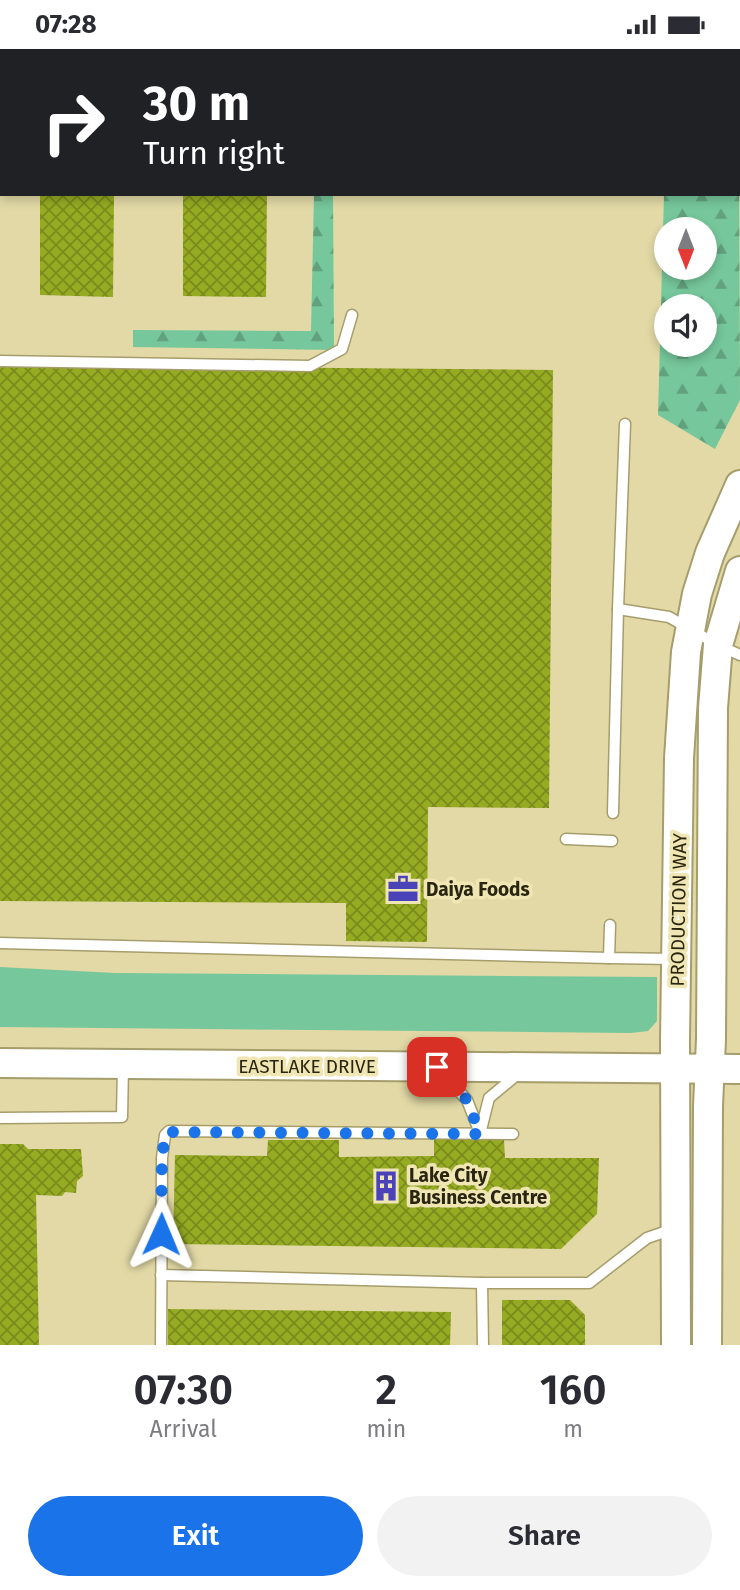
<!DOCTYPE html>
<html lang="en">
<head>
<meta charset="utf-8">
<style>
  body { margin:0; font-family:"Fira Sans",sans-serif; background:#f2f2f3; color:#2b2b33; height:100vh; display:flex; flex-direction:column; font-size:26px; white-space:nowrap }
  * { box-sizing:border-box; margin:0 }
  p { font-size:23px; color:#7c7c81 }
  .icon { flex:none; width:38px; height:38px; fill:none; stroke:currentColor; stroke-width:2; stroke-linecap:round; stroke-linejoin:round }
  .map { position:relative; height:1296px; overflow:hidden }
  .details { display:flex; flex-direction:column; background:#fff; flex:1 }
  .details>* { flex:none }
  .top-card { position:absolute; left:0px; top:0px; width:740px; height:147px; box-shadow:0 4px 10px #0003; background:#202124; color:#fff; overflow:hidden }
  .needle { width:46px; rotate:180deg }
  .fabs { position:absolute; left:654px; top:168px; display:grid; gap:14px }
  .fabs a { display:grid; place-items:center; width:63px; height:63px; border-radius:50%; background:#fff; box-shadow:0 4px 10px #0003; font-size:35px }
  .pin { position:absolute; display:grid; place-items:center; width:60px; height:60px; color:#fff; margin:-30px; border-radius:14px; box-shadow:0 4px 10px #0006 }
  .me { position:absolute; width:77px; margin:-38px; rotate:1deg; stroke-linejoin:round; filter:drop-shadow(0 0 5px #0008) }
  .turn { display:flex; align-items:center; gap:24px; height:147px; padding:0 28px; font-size:32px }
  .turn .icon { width:91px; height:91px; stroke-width:2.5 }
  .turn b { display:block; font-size:49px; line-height:60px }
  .eta { display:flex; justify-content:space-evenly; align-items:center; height:119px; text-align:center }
  .eta b { font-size:42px; font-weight:600; line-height:49px }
  .primary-button { display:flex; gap:14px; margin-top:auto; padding:14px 28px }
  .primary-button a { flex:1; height:80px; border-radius:42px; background:#1a73e8; color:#fff; font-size:28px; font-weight:600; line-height:80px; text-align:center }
  .primary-button a+a { background:#f2f2f3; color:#2b2b33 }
  .status { display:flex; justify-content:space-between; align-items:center; height:49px; padding:0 35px; background:#fff; direction:ltr }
  .status svg { height:19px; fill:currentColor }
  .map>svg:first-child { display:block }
</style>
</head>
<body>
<div class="status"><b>07:28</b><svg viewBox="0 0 49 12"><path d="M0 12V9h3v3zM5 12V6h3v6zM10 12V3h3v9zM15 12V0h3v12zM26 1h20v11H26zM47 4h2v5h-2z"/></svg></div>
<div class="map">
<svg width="740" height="1296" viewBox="0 0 740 1296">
  <defs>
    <pattern id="forest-firs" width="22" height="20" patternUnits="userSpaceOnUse" patternTransform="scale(1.75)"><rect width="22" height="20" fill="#76c79b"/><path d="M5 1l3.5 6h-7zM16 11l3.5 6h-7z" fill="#61a17d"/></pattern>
    <pattern id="building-cross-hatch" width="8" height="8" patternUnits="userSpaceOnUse" patternTransform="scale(1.75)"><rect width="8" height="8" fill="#95ab22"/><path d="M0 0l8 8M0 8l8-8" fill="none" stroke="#7a8b1c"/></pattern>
  </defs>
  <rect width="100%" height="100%" fill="#e2d9a6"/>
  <path fill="#76c79b" d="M0,918L115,924L657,928V972L648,982L631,984L0,978Z"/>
  <g fill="url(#forest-firs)" fill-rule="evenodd">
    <path d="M739,94L740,351L715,400L658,366L664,145H738ZM705,180V219H667V180ZM705,257V296H667V257Z"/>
    <path d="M314,145H333L334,301L133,298V281L311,282Z"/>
  </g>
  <g fill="url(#building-cross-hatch)">
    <path d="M40,145H114L113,248L40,246Z"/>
    <path d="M183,145H267L266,248L183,247Z"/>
    <path d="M0,316L553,321L549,759L428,758L427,893L346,892V854L0,852Z"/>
    <path d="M434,1090L504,1091L505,1109H599L597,1165L561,1200L173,1195L175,1106L267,1107L268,1091H339V1108L434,1107Z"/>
    <path d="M0,1095H23L28,1100H81L83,1127L77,1132L76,1144L65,1143L62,1147L36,1146L39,1296H0Z"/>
    <path d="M502,1251H570L585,1266V1296H502Z"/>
    <path d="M168,1260L451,1263L450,1296H168Z"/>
  </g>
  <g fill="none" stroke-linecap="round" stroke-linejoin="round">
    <g stroke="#a69d6c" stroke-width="13">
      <g id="lane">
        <path d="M0,312L310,317L342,300L352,266"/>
        <path d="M618,560L625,375"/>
        <path d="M613,764L618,560L669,568L718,596L740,606"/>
        <path d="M566,790L612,792"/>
        <path d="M610,876L609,909L674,910"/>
        <path d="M0,894L609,909"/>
        <path d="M442,1024L467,1051L480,1084"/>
        <path d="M0,1069L122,1068L123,1016"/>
        <path d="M480,1085L489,1049L519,1024"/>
        <path d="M161,1226L482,1234"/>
        <path d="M161,1296L162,1109L165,1086L169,1082L513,1085"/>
        <path d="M483,1296L482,1234H589L647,1189L673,1180"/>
      </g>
    </g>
    <g stroke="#a69d6c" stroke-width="23">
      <g id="street">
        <path d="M669,0L671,2"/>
        <path d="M738,59L740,60"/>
      </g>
    </g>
    <g stroke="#a69d6c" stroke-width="32">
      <g id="secondary">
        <path d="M0,1014L740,1020"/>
        <path d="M676,1296L675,991L679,709L686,603L697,545L710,504L740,436"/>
        <path d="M707,1296L708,1057L711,990L713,659L718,596L740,522"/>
      </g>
    </g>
    <use href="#lane" stroke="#fff" stroke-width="10"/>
    <use href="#street" stroke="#fff" stroke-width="19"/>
    <use href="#secondary" stroke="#fff" stroke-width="28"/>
  </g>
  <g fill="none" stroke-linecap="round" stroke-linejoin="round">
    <path stroke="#1a73e8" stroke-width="12" stroke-dasharray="0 21.6" d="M161,1185L162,1109L165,1086L170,1083L480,1085L467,1051L437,1018"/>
  </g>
  <defs>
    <g id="office-bare" transform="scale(2.415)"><path d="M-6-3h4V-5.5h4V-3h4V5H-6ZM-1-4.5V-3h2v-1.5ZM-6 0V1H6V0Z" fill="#4942b9" stroke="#efe6b3" stroke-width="2.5" paint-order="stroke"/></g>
    <g id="building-bare" transform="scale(2.415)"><path d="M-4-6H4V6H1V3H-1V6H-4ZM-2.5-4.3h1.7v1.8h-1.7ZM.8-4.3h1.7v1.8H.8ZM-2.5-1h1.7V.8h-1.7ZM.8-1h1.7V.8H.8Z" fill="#4942b9" stroke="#efe6b3" stroke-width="2.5" paint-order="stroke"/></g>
  </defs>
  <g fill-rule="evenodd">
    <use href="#office-bare" x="403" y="840"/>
    <use href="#building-bare" x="386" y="1137"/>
  </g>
  <g text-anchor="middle" stroke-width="7" stroke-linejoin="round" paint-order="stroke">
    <g font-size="19" font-weight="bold" fill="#292511" stroke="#efe6b3" text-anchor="start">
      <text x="426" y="847">Daiya Foods</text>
      <text x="409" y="1133">Lake City<tspan x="409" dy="22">Business Centre</tspan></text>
    </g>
    <g font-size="19" fill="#292511" stroke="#efe6b3">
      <text transform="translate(678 861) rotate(-89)" y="7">PRODUCTION WAY</text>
      <text x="307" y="1024">EASTLAKE DRIVE</text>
    </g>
  </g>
</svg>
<div class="fabs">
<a><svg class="needle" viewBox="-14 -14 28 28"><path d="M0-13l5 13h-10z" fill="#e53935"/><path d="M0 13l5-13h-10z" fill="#7c7c81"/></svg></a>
<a><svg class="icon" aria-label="sound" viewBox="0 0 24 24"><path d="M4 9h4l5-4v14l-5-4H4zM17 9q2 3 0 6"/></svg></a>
</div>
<div class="pin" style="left:437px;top:1018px;background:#d93025"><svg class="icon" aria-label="arrive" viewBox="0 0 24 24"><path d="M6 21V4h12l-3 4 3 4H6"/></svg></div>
<svg class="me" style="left:161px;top:1185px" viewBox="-20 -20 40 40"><path d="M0-17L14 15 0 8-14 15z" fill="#1a73e8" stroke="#fff" stroke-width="4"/></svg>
<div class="top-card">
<div class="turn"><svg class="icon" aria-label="right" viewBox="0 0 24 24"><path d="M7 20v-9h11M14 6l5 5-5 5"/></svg><div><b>30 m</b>Turn right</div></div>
</div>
</div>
<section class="details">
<div class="eta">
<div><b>07:30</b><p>Arrival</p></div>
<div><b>2</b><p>min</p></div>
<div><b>160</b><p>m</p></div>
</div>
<div class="primary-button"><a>Exit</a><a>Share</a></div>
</section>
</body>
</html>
